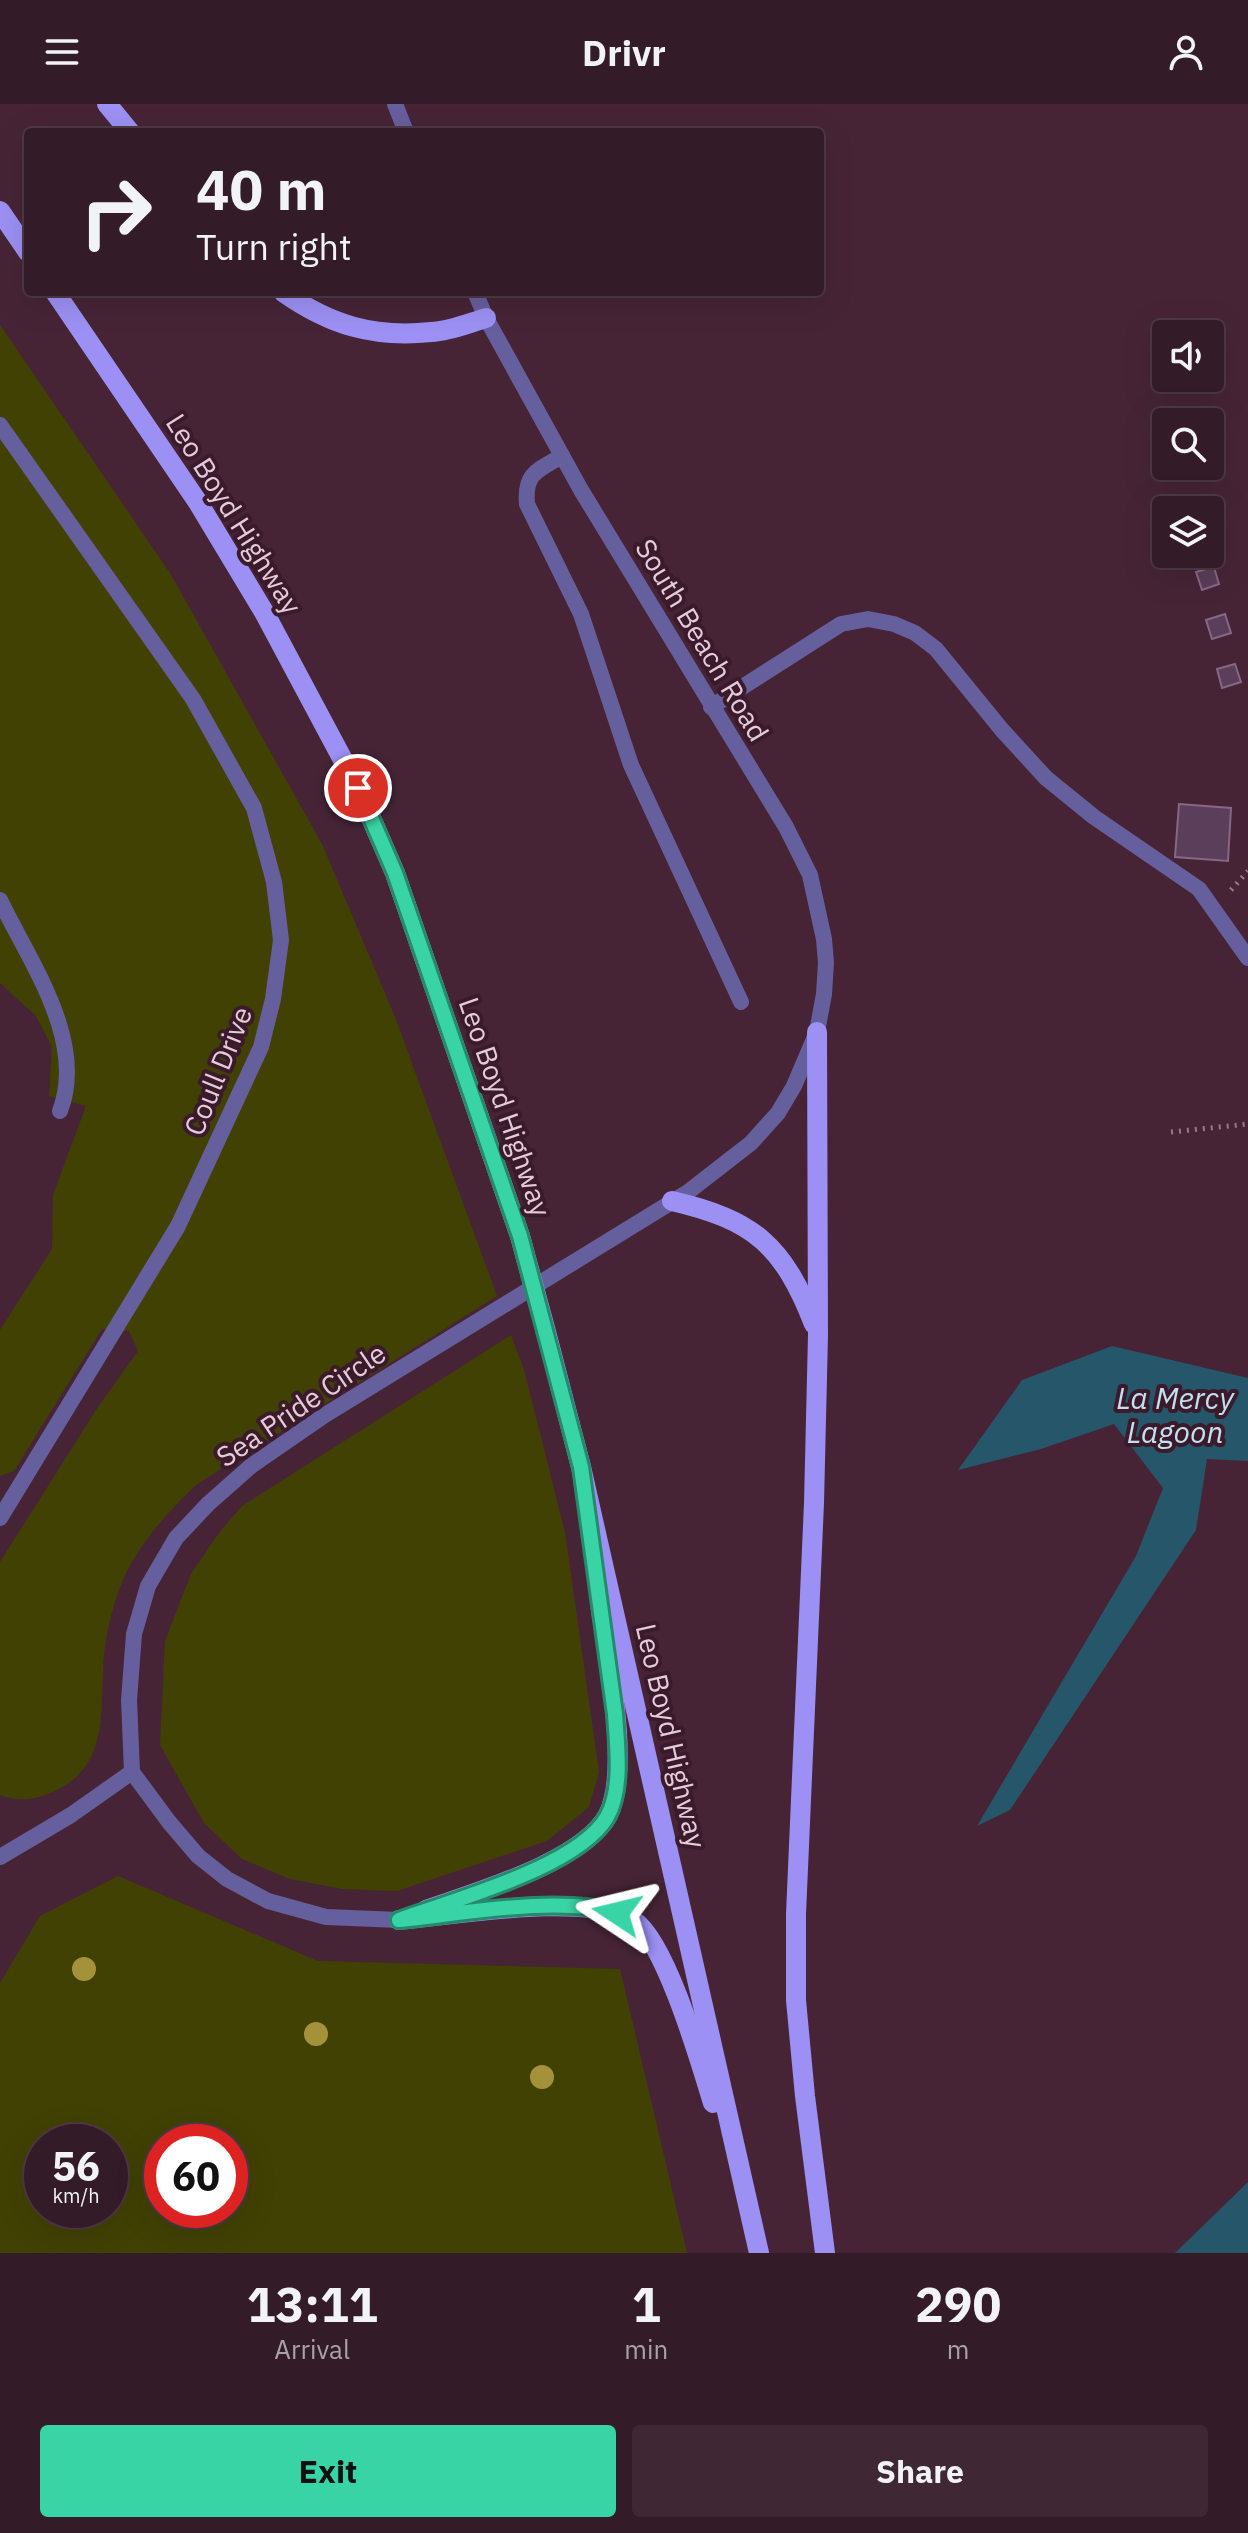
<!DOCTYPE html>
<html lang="en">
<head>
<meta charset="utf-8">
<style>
  body { margin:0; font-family:"IBM Plex Sans",sans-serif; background:#3f2834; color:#f1f3f6; height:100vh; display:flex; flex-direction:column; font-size:30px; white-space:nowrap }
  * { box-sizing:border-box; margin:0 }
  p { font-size:26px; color:#a9a1a8 }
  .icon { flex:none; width:44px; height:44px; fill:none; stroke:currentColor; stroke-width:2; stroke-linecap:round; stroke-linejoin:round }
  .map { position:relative; height:2149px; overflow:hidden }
  .sheet { display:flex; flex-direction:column; background:#341b28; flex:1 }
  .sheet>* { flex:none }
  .guide { position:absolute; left:24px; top:24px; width:800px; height:168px; border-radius:8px; box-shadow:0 8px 32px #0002,0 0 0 2px #4e3945; background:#341b28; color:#f1f3f6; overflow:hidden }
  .tools { position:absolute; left:1152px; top:216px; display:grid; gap:16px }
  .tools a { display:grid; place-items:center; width:72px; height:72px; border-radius:8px; background:#341b28; box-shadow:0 8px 32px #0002,0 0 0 2px #4e3945; font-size:40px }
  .speed { position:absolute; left:24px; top:2020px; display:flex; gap:16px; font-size:40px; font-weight:700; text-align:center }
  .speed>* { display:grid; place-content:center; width:104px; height:104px; border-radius:50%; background:#341b28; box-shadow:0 8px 32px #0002,0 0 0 2px #4e3945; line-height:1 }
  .speed small { font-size:20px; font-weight:400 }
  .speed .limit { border:12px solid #d22; background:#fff; color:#111 }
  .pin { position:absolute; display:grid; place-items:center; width:68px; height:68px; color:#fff; margin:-34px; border:4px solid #fff; border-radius:50%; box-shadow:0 2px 8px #0007 }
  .me { position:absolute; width:88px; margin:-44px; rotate:280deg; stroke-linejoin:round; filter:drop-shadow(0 0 6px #0008) }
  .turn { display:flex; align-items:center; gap:28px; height:168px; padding:0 40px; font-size:36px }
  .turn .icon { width:104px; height:104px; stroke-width:2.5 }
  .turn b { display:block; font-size:56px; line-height:68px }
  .eta { display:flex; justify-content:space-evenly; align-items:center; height:136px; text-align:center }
  .eta b { font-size:48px; font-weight:800; line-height:56px }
  .cta { display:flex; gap:16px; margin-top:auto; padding:16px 40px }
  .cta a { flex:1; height:92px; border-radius:8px; background:#39d4a5; color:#111; font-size:32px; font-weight:800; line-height:92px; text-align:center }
  .cta a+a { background:#3f2834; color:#f1f3f6 }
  header { display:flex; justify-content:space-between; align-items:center; height:104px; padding:0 40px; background:#341b28; font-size:36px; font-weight:800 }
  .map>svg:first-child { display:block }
</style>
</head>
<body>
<header><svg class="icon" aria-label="menu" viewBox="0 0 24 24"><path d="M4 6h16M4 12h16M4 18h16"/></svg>Drivr<svg class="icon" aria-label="person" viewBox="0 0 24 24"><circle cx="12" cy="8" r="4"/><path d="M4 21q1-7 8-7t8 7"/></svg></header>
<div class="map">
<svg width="1248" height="2149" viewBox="0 0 1248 2149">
  <rect width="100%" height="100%" fill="#462436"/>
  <g fill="#424104" fill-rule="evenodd">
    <path d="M0,221L170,469L322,740L395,913L497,1192L196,1381C165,1411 136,1442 120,1483C110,1510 104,1538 103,1567C101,1615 106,1664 53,1688C35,1696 18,1698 0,1691V1458L98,1303L138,1247L129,1227L102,1225L14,1367L0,1372V1226L52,1145L53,1091L86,1002L49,992L52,943L36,912L0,879Z"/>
    <path d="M511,1231L524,1266L565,1429L599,1668L589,1703L547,1737L397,1787L342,1785L290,1775L242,1755L204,1719L160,1641L165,1537L191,1470L218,1430L242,1402Z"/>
    <path d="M118,1772L318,1857L620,1865L687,2149H0V1879L40,1812ZM110,2038V2106H42V2038ZM230,2038V2106H162V2038Z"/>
  </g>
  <g fill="#265669">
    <path d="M1112,1242L1248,1274V1357L1207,1355L1196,1426L1010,1706L977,1722L1136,1452L1163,1384L1114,1320L1041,1345L958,1366L1022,1276Z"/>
    <path d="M1248,2078V2149H1175Z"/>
  </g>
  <g fill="#5b3e5a" stroke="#866785" stroke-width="2">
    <path d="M1214,463L1219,480L1202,486L1196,468Z"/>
    <path d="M1225,510L1231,529L1212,535L1206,516Z"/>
    <path d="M1235,560L1241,578L1222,584L1217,565Z"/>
    <path d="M1179,700L1231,704L1228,757L1175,753Z"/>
  </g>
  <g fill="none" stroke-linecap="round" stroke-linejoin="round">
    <g stroke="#967a88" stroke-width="5" stroke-dasharray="2 6" stroke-linecap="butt">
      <path d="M1231,786L1248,767"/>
      <path d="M1171,1028L1248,1020"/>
    </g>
    <g stroke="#665f9d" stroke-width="16">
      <path d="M562,352C538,366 524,369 527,400L581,510L631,661L741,898"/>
      <path d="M711,603L841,520L868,515L894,520L915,529L936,545L1002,626L1046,674L1094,713L1199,785L1248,854"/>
    </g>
    <g stroke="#665f9d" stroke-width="16">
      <path d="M395,0L406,28"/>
      <path d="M475,188L486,214"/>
      <path d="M0,321L193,595L254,704L274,778L281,836L273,895L261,943L178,1122L0,1414"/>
      <path d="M0,796C29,857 87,936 60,1007"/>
      <path d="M0,1753L71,1711L132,1668"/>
    </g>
    <path stroke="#665f9d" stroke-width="16" d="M399,1816L326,1813L268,1797L227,1775L198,1752L169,1718L132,1668L129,1596L134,1530L148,1482L176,1434L208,1400L251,1362L325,1311L688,1088L751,1039L778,1009L794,982L817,928L824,890L826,859L824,835L810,771L786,723L581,386L486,214"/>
    <g stroke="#9c90f4" stroke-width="20">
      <path d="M107,0L130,28"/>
      <path d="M0,107L28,148"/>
      <path d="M55,188L199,400L264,508L358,684L395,769L520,1132L545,1224L581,1363L759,2149"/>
      <path d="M283,188C330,221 373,234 431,228C450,227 469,219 486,214"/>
      <path d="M817,928L818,1231L814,1399L796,1810V1896L805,1992L825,2149"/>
      <path d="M672,1097C754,1116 783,1141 814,1220"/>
      <path d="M426,1806C474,1789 583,1758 608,1711C631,1666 607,1550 600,1499"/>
      <path d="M399,1816C456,1811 587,1787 634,1817C666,1838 701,1960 713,1999"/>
    </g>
  </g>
  <g fill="#a4923a">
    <circle cx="84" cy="1865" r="12"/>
    <circle cx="316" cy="1930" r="12"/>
    <circle cx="542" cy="1973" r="12"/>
  </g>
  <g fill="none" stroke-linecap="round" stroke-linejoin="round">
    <g stroke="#258a6b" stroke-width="20">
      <path id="route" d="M358,684L395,769L520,1132L581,1363L615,1610C617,1641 623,1685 607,1713C578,1763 453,1796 399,1816C461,1810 559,1791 617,1809"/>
    </g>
    <use href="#route" stroke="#39d4a5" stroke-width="14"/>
  </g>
  <g text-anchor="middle" stroke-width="8" stroke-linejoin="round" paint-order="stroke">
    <g font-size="28" fill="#e4cdd8" stroke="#3b1a2c">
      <text transform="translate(234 410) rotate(58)" y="10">Leo Boyd Highway</text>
      <text transform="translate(702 536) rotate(59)" y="10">South Beach Road</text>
      <text transform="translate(218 967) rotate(-68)" y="10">Coull Drive</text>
      <text transform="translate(505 1003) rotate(71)" y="10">Leo Boyd Highway</text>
      <text transform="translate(301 1301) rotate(-34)" y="10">Sea Pride Circle</text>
      <text transform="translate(671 1632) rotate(77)" y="10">Leo Boyd Highway</text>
    </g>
    <g font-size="30" font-style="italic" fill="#c3e0ee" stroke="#3b1a2c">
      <text x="1175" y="1305">La Mercy<tspan x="1175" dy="34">Lagoon</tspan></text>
    </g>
  </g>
</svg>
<div class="tools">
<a><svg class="icon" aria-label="sound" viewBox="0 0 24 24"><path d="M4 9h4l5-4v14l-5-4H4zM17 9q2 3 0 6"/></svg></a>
<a><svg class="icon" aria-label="search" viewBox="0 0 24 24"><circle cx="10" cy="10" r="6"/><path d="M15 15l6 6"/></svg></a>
<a><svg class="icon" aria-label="layers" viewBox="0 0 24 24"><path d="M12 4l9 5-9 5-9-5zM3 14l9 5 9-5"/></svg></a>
</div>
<div class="speed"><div>56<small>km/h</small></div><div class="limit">60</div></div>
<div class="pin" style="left:358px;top:684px;background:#d93025"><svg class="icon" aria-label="arrive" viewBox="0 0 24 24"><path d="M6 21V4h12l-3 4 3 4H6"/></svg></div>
<svg class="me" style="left:617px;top:1809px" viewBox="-20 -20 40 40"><path d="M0-17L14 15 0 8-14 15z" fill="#39d4a5" stroke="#fff" stroke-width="4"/></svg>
<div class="guide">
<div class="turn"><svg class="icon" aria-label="right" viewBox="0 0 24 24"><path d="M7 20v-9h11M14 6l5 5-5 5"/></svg><div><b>40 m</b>Turn right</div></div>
</div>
</div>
<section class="sheet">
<div class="eta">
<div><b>13:11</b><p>Arrival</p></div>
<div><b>1</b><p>min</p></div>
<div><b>290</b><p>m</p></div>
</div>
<div class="cta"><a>Exit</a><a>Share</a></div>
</section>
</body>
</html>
